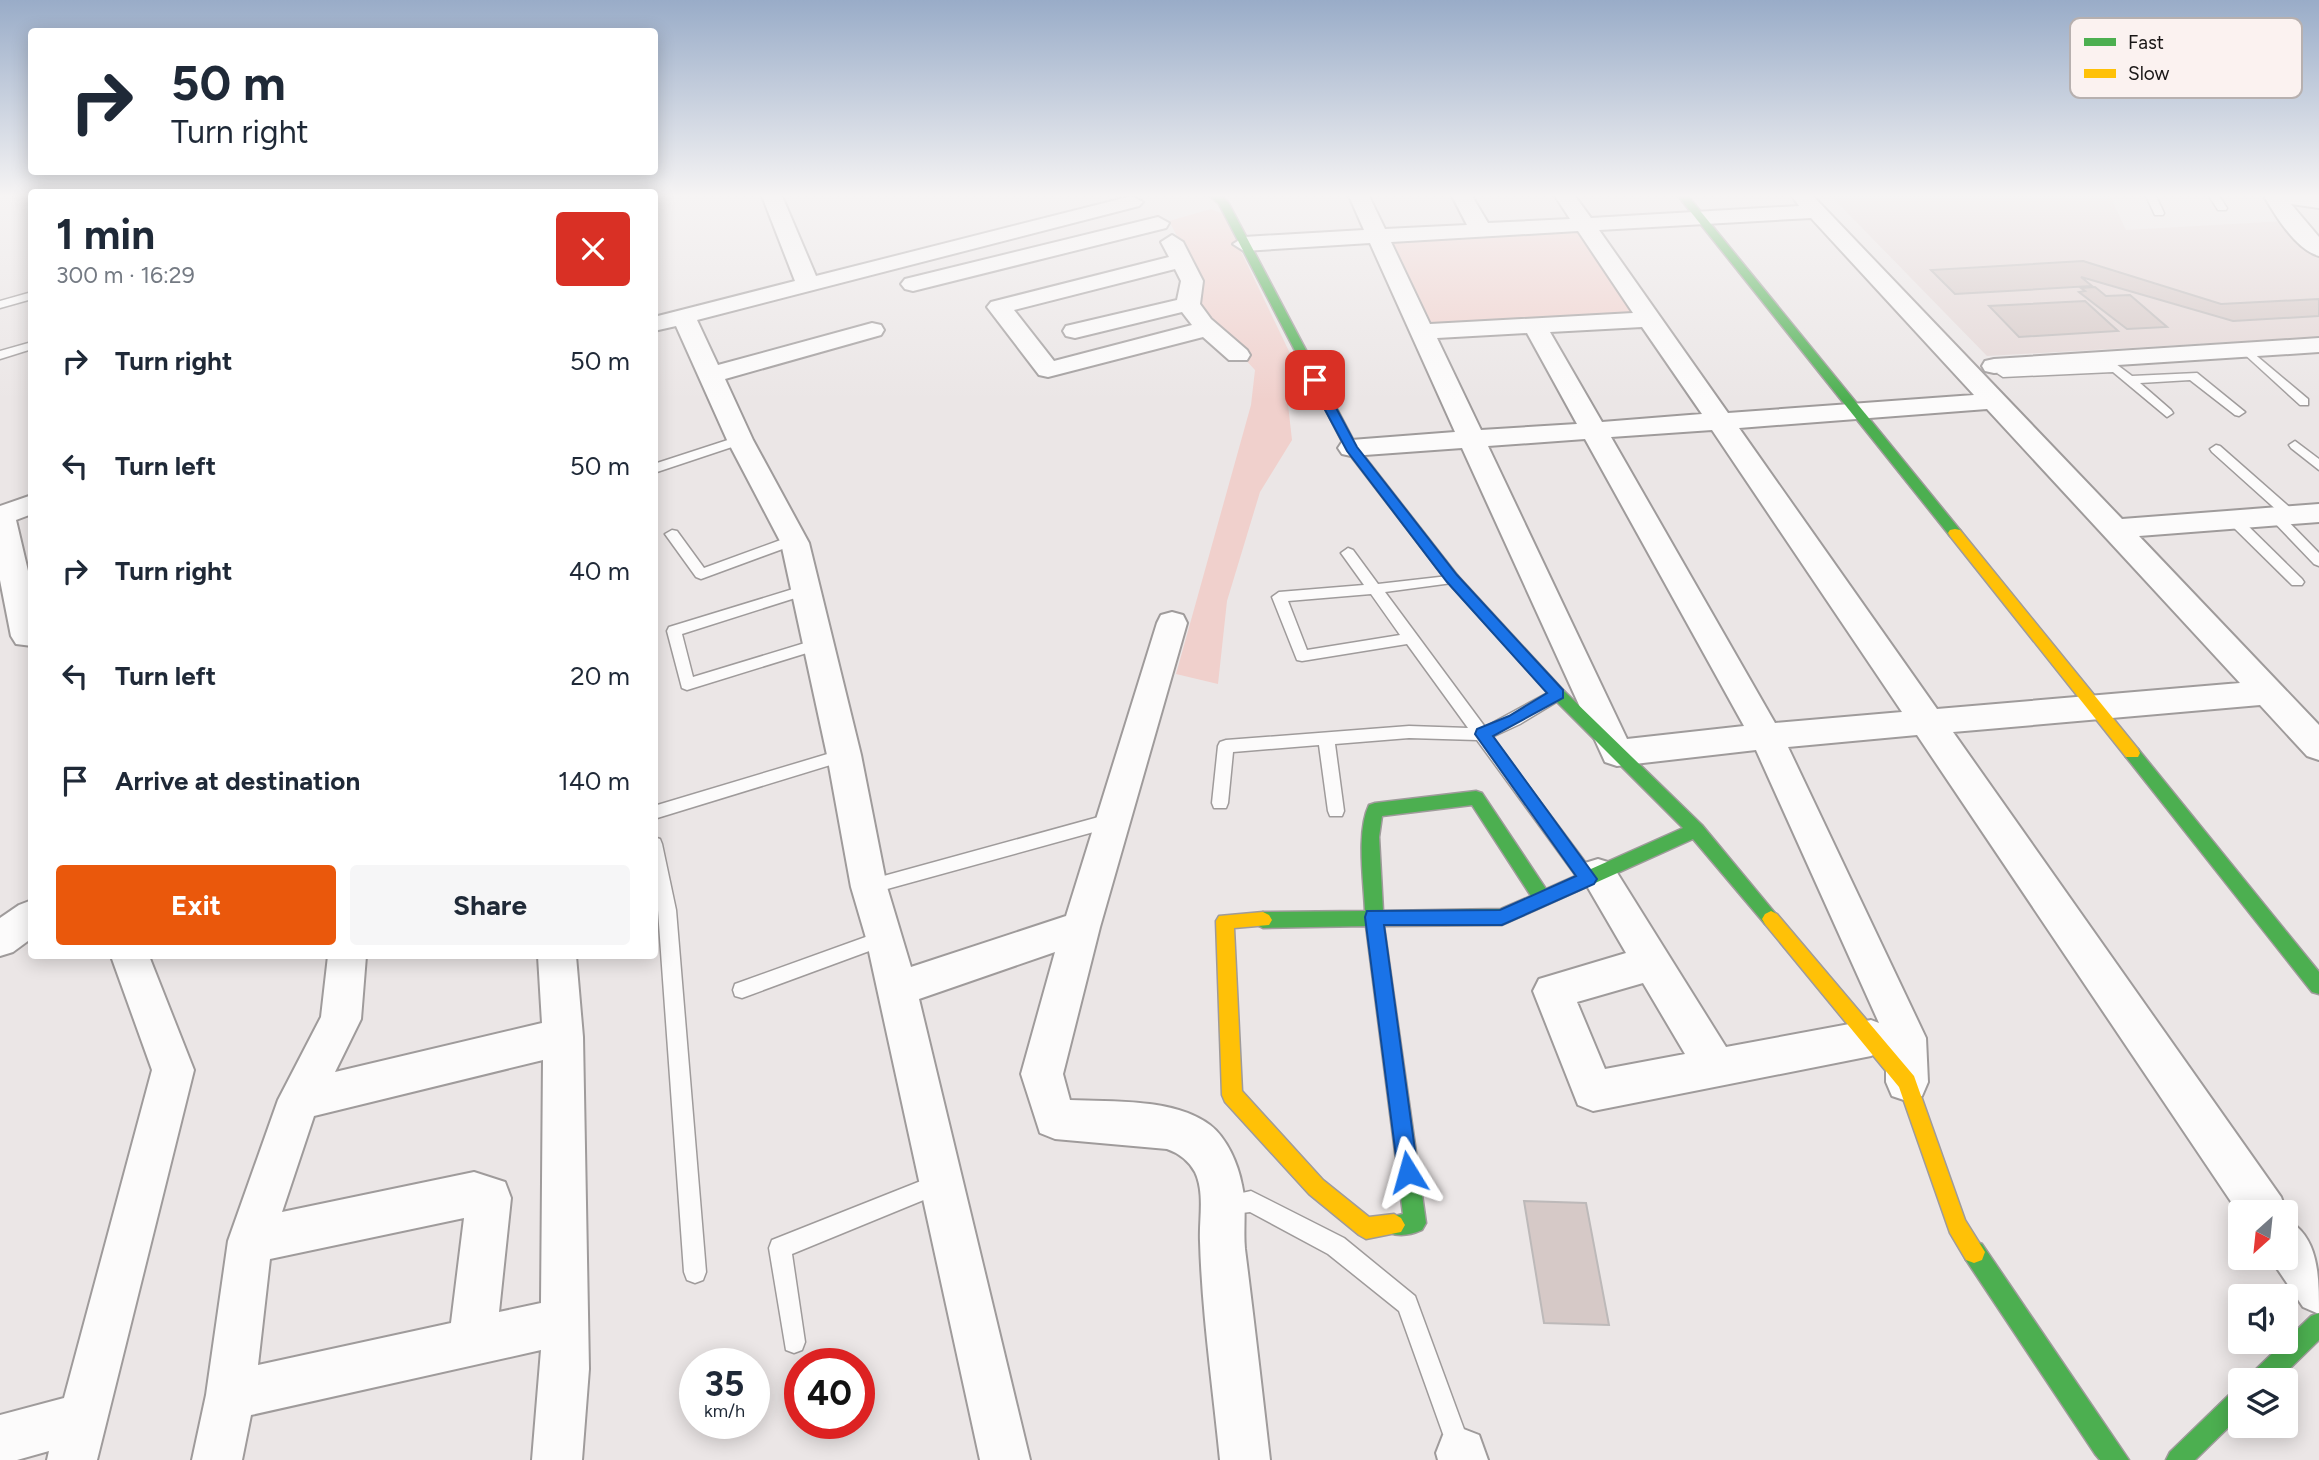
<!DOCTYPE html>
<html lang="en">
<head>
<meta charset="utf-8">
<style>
  body { margin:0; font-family:Figtree,sans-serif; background:#f6f6f7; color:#1f2937; height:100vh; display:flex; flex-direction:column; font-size:26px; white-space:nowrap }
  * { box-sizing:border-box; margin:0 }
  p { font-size:23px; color:#747a83 }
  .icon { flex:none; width:38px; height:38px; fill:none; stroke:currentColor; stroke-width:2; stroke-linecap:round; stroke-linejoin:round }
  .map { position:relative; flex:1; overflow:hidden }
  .sheet { position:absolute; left:28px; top:189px; width:630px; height:770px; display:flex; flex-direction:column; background:#fff; border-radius:7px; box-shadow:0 4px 18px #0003 }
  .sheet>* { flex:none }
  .banner { position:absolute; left:28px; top:28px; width:630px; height:147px; border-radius:7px; box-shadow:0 4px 18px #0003; background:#fff; color:#1f2937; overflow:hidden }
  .needle { width:46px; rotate:207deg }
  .buttons { position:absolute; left:2228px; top:1200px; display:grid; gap:14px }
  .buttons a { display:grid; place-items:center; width:70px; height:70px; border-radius:7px; background:#fff; box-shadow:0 4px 18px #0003; font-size:35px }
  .speed { position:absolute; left:679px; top:1348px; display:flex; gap:14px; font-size:35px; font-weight:700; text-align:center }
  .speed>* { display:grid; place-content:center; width:91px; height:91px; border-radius:50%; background:#fff; box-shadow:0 4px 18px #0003; line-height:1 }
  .speed small { font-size:18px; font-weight:400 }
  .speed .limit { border:10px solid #d22; background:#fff; color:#111 }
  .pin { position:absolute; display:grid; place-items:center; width:60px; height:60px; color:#fff; margin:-30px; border-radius:14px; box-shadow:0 4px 10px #0006 }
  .me { position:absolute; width:77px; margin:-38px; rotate:352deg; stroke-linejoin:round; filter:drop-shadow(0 0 5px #0008) }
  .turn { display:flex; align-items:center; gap:24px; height:147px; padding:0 28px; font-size:32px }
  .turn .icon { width:91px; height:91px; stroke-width:2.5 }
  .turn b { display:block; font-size:49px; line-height:60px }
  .round { display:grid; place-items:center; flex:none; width:74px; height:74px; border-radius:7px; background:#f6f6f7 }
  .summary { display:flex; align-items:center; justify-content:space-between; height:119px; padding:0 28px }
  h1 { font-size:42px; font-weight:700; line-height:52px }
  .action { display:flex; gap:14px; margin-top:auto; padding:14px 28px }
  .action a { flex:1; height:80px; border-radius:7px; background:#ea580c; color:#fff; font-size:28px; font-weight:700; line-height:80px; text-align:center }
  .action a+a { background:#f6f6f7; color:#1f2937 }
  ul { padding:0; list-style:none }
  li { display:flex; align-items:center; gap:21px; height:105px; padding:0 28px }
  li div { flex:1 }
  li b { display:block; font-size:26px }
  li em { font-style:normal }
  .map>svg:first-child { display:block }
</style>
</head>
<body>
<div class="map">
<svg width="2319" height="1460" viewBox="0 0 2319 1460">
  <rect width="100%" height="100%" fill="#ebe6e6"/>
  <path fill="#e4d7d6" d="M1831,196H2110L2126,230L2286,221L2319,255V337L1987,356Z"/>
  <g fill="#f0d0cc">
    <path d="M1211,209L1223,214L1298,370L1287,396L1292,440L1260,492L1227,601L1218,684L1176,674L1251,405L1255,370L1194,304L1198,276L1169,221Z"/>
    <path d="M1577,229L1634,314L1433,326L1391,240Z"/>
  </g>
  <g fill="#d6c9c7" stroke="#bdb9b9" stroke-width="2">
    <path d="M2083,261L2221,304L2319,299V316L2233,321L2081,277L2092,286L1955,294L1931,270Z"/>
    <path d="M2095,287L2106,296L2130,295L2167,327L2127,329L2079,292L2085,291L2081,288Z"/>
    <path d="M2085,301L2118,331L2019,337L1989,306Z"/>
    <path d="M1524,1201L1586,1203L1609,1325L1544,1323Z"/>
  </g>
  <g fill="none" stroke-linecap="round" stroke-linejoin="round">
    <g stroke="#9f9b9b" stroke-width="3">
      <g id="lane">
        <path d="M2146,196H2156L2164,213L2163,215H2155Z"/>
        <path d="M2209,196H2219L2227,208L2226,210H2218Z"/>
        <path d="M32,292V299L0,308V301Z"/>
        <path d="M32,342V349L0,359V351Z"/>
        <path d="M2246,347L2308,399V405H2300L2242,352V348Z"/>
        <path d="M2116,364L2132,376L2197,373L2245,412L2239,416L2235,415L2190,380L2140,383L2171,410L2173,413L2167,417L2113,372L2003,377L1997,373L2003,369Z"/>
        <path d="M740,436L746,440L744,443L654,473V464Z"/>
        <path d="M2295,441L2319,459V470L2291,448L2289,445Z"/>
        <path d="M2216,445L2220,446L2295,512L2297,515L2290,519L2281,514L2319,553V566L2314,564L2268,516L2270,513H2280L2212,452L2210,449Z"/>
        <path d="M2233,515L2238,516L2302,579L2304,582L2302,585H2292L2228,522L2226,519L2228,516Z"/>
        <path d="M672,530L677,531L704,568L789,537L794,536L801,540L799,543L701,579L696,577L665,534Z"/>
        <path d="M1348,548L1353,550L1378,584L1457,575L1459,578L1457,581L1452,583L1385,592L1485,727L1553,690H1563L1566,694L1563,698L1520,724L1492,737L1594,874L1597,879L1594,884L1588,886L1582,884L1477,740L1409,738L1335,744L1344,811L1342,816H1330L1328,811L1319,745L1233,752L1228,803L1226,808H1214L1212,803L1218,746L1220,742L1226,740L1409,726L1468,728L1407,644L1302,661L1297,660L1272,597L1279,592L1364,585L1341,553ZM1371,594L1400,635L1307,650L1288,601Z"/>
        <path d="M806,585L811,587L813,590L811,593L682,634L693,677L818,639L823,640L825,644L823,648L687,690L682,688L667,631L669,627Z"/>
        <path d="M844,749L850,751L852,755L850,759L654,819V806Z"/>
        <path d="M1113,813L1119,815L1121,820L1119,825L869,894L863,892L860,887L863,882L869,880Z"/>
        <path d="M654,837L660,839L662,844L676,910L706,1272L703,1280L695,1283L687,1280L684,1272L658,910L654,891Z"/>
        <path d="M885,930L891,933L894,938L891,943L742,998L735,996L733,990L735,984Z"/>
        <path d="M941,1173L948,1176L951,1183L948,1190L792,1254L805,1342L802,1350L794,1353L786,1350L769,1248L772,1240Z"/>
        <path d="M1251,1191L1344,1238L1415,1296L1472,1451L1468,1459H1452L1399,1311L1328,1254L1250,1212L1226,1215L1219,1212L1216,1205L1219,1198Z"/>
      </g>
    </g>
    <g stroke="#9f9b9b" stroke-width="4">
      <g id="street">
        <path d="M762,196H782L816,276L1132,196L1143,202L1139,206L697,320L718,365L872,323L881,325L884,330L881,335L725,379L753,440L809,543L861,755L887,887L911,967L1066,916L1157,623L1161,615L1172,612L1183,615L1187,623L1100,927L1063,1074L1070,1100C1113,1102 1174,1098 1210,1125C1227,1138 1238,1164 1242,1185C1247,1206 1243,1228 1245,1249C1254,1319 1262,1390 1270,1460H1220C1213,1388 1202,1314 1200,1241C1199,1219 1205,1193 1195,1172C1189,1161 1179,1153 1167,1149L1055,1139L1040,1133L1021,1074L1055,952L919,999L1030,1460H980L866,938L851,887L827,755L781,543L727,440L676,326L654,331V317L795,281Z"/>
        <path d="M1349,196H1369L1385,229L1467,225L1452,196H1472L1488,223L1570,219L1555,196H1575L1591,218L1799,206L1792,196H1813L2122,519L2319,504V522L2139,536L2319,725V760L2307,756L2260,705L1953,732L2281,1197L2287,1213L2286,1217V1213L2240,1215L1917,735L1788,747L1926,1038L1928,1082L1922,1096L1907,1101L1892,1096L1886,1082V1049L1871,1056L1593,1111L1578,1105L1533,991L1539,979L1626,953L1580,874L1585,863L1598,859L1611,863L1726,1047L1871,1020L1879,1023L1756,750L1617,766L1605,762L1462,448L1351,456L1342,454L1338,448L1342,442L1351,440L1455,432L1370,243L1244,251L1233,244L1244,237L1364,230ZM1811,218L1974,395L1728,413L1599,230ZM1578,231L1633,313L1430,324L1391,242ZM1642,327L1702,414L1602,422L1550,332ZM1527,333L1577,424L1481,430L1437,338ZM1987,409L2240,683L1937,709L1739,428ZM1712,430L1902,712L1775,723L1611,437ZM1585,439L1744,726L1627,739L1488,446ZM1643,983L1685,1054L1605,1069L1577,1002Z"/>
        <path d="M2264,196H2319V208L2291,204L2319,237V256C2296,250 2275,215 2264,196Z"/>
        <path d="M1158,217L1169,223L1166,228L913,291L905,289L901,284L905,279Z"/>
        <path d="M1172,235L1183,242L1203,281L1200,304L1211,319L1247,350L1250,355L1247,360H1229L1203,337L1048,377L1039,375L987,307L991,302L1169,257L1161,242ZM1175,269L1181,281L1177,300L1066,326L1063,331L1066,336L1075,338L1182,312L1192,325L1054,361L1014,310Z"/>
        <path d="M2319,338V352L1994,373L1985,371L1982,366L1985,361L1994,359Z"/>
        <path d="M32,495V514L16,520L32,588V646L16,644L11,636L0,580V506Z"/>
        <path d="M32,900V938L13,952L0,956V918L19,905Z"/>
        <path d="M111,956H149L194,1070L97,1460H47L49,1451L17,1460H0V1415L64,1398L152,1070Z"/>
        <path d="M328,956H366L361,1019L335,1072L542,1023L538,956H576L583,1037L589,1369L582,1460H532L541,1350L251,1415L242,1460H192L206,1395L228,1241L278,1100L321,1017ZM543,1060L541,1303L499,1312L511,1198L505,1182L474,1172L282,1212L314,1116ZM464,1218L451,1323L258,1365L270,1259Z"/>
        <path d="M2286,1219C2319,1237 2319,1275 2319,1314L2303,1307L2270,1258H2286Z"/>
        <path d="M1461,1428L1479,1435L1488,1460H1438L1436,1453L1443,1435Z"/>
      </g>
    </g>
    <g stroke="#9f9b9b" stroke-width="3">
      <g id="fast">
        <path d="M1210,196H1221L1228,202L1357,447L1457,575L1563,690L1702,825L1780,919L1777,924L1771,927L1765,924L1693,839L1502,925L1384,926L1426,1223L1422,1230C1411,1235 1398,1237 1387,1232L1383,1225L1387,1218L1403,1214L1366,926L1263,928L1257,925L1254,920L1257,915L1263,912L1365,911C1364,882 1356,832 1369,805L1375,803L1476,791L1482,793L1546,889L1683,828L1553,698L1447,581L1347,451L1219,204ZM1472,805L1531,896L1501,909L1383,911L1379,837L1382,816Z"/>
        <path d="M1678,196H1688L1960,530L1962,533L1960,536H1950Z"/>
        <path d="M2132,747L2138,749L2319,972V994L2312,992L2126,757L2124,753L2126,749Z"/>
        <path d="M1974,1241L1982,1244L2129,1460H2100L2095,1454L1966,1260L1963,1252L1966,1244Z"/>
        <path d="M2319,1313V1340L2277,1381H2249L2252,1373L2311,1316Z"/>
        <path d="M2240,1388V1416L2195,1460H2166L2170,1452L2232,1392Z"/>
      </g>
    </g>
    <g stroke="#9f9b9b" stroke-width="3">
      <g id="slow">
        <path d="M1955,529L1960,530L2138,749L2140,753L2138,757H2126L1950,536L1948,533L1950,530Z"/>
        <path d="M1771,911L1777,914L1914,1076L1965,1220L1985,1252L1982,1260L1974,1263L1966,1260L1950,1233L1899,1087L1765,924L1762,919L1765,914Z"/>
        <path d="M1263,912L1269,915L1272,920L1269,925L1234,928L1242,1091L1323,1180L1369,1217L1394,1214L1401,1218L1405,1225L1401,1232L1366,1239L1359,1235L1309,1194L1225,1102L1222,1095L1216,921L1219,916Z"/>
      </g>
    </g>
    <use href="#lane" fill="#fcfbfb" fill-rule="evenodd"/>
    <use href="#street" fill="#fcfbfb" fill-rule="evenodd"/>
    <use href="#fast" fill="#4caf50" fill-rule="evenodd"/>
    <use href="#slow" fill="#ffc107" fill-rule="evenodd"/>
  </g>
  <linearGradient id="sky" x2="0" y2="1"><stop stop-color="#99acc8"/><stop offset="0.49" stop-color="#f6f4f4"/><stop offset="1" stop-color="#f6f4f4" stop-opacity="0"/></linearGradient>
  <rect width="2319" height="400" fill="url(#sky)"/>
  <path fill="#1a73e8" stroke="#114b97" stroke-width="2" d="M1311,378H1320L1357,447L1457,575L1563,690V698L1493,736L1597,879L1594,884L1502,925H1384L1418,1172L1415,1179L1408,1182L1401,1179L1398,1172L1365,917L1367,911L1500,910L1576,876L1475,734L1477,729L1509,716L1547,693L1447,582L1347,451L1309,380Z"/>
  <rect x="2070" y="18" width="232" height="80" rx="10" fill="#fbf2f0" stroke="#b7b0af" stroke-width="2"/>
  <rect x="2084" y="38" width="32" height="8" fill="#4caf50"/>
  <rect x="2084" y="69" width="32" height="9" fill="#ffc107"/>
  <g font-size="19" fill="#191616">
    <text x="2128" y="49">Fast</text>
    <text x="2128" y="80">Slow</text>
  </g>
</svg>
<div class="buttons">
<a><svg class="needle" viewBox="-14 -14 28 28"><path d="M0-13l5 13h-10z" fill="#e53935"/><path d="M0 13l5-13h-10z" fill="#747a83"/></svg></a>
<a><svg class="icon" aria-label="sound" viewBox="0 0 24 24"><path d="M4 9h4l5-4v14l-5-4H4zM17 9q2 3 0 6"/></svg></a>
<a><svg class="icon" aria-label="layers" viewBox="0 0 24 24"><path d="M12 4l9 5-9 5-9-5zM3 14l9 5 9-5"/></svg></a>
</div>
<div class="speed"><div>35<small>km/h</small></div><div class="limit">40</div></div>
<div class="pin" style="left:1315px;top:380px;background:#d93025"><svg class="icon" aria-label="arrive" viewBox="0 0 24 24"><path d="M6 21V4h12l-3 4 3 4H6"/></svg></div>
<svg class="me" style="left:1408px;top:1172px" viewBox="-20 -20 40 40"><path d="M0-17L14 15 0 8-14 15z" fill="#1a73e8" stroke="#fff" stroke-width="4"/></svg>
<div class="banner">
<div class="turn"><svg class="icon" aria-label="right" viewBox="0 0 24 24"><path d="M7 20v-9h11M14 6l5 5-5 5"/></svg><div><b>50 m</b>Turn right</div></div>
</div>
<section class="sheet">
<div class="summary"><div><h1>1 min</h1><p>300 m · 16:29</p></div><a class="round" style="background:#d93025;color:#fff"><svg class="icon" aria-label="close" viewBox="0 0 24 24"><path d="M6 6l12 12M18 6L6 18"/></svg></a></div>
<ul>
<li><svg class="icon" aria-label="right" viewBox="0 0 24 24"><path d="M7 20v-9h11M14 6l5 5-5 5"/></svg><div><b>Turn right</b></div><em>50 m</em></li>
<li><svg class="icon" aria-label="left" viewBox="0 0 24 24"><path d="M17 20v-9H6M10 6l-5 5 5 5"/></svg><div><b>Turn left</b></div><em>50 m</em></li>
<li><svg class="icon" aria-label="right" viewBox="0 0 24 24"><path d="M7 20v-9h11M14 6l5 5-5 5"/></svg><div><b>Turn right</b></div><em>40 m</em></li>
<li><svg class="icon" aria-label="left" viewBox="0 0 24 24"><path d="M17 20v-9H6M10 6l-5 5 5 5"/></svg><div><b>Turn left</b></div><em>20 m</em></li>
<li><svg class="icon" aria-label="arrive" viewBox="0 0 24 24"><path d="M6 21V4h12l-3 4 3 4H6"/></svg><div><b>Arrive at destination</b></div><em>140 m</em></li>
</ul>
<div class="action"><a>Exit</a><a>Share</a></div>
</section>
</div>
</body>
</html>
